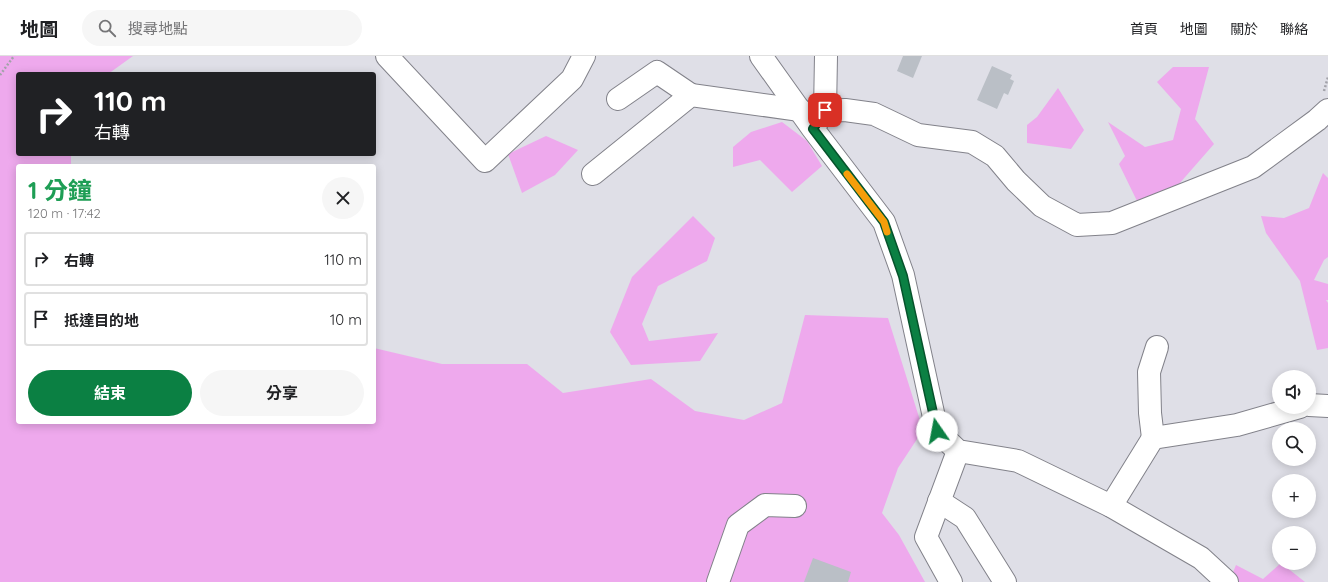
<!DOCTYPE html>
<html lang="zh-TW">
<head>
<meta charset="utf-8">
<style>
  body { margin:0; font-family:Quicksand,"Noto Sans TC",sans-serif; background:#f6f6f6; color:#202124; height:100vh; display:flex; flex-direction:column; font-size:15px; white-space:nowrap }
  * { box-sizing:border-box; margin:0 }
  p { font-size:13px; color:#757577 }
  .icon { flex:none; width:22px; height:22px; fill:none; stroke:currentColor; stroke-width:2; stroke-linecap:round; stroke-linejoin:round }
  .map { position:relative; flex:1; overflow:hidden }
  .drawer { position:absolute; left:16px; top:108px; width:360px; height:260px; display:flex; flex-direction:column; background:#fff; border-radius:4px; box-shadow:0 2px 10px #0003 }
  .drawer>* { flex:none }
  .banner { position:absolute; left:16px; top:16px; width:360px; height:84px; border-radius:4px; box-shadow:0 2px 10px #0003; background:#202124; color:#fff; overflow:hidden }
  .tools { position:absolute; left:1272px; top:314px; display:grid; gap:8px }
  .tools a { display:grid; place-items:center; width:44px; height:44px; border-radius:50%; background:#fff; box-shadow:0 2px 10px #0003; font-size:20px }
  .pin { position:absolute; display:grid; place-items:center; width:34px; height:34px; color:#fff; margin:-17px; border-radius:8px; box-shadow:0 2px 6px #0006 }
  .me { position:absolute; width:44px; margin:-22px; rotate:348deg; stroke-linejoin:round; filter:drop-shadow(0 0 3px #0008) }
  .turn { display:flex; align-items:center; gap:14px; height:84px; padding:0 12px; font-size:18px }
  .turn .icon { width:52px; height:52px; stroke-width:2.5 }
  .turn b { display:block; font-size:28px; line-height:34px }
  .round { display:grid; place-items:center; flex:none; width:42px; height:42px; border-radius:21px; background:#f6f6f6 }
  .headline { display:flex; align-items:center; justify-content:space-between; height:68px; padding:0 12px }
  h1 { font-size:24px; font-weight:700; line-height:30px; color:#1e9e55 }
  .button { display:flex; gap:8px; margin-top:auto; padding:8px 12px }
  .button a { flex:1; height:46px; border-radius:24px; background:#0b8043; color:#fff; font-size:16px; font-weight:700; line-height:46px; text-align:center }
  .button a+a { background:#f6f6f6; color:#202124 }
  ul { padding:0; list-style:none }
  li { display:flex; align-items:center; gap:12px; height:54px; margin:0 8px 6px; padding:0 4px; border:2px solid #e0e0e0; border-radius:4px }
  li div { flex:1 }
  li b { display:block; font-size:15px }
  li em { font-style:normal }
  header { display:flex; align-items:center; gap:24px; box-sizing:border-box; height:56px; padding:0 20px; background:#fff; border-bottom:1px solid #e0e0e0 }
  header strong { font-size:19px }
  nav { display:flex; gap:22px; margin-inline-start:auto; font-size:14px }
  .search { width:280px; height:36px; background:#f6f6f6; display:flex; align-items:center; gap:10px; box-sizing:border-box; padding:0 14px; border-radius:22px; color:#757577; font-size:15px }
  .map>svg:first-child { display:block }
</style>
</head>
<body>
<header>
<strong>地圖</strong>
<div class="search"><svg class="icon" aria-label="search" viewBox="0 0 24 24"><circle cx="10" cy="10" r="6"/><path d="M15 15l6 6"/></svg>搜尋地點</div>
<nav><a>首頁</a><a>地圖</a><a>關於</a><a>聯絡</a></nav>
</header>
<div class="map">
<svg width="1328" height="526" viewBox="0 0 1328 526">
  <rect width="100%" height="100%" fill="#dfdfe7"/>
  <g fill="#eea9ed">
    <path d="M0,0H133L108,18H18V98H71V110H18V366H374V292L442,308H527L563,337L651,323L695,355L744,364L782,347L805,259L888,262L923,374L898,412L882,457L899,479L925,526H0Z"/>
    <path d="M1173,11H1209L1195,63L1214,88L1179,128L1137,145L1119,108L1125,100L1108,66L1145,91L1173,84L1181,53L1157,26Z"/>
    <path d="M1058,32L1084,74L1071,93L1027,87V69L1037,61Z"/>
    <path d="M782,66L807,85L822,110L792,136L760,104L733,111V91L751,76Z"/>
    <path d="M546,80L578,94L555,119L522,137L508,98Z"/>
    <path d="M1323,117L1328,122V201L1324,204L1314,224L1328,228V244H1326L1328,247V292L1317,294L1300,225L1266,177L1261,160L1284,162L1309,152Z"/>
    <path d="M693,160L715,182L707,205L658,230L642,268L649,285L718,277L700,305L631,309L610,276L632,221Z"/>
    <path d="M1281,507L1305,526H1229L1236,509L1263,523Z"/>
  </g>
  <g fill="#babfc6">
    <path d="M903,0H922L913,22L897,15Z"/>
    <path d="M992,10L1012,19L1010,23L1014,25L1008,39L1004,37L997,53L977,44Z"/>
    <path d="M813,502L851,516L848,526H804Z"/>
  </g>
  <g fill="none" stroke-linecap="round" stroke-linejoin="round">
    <g stroke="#82828a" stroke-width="24">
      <g id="minor">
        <path d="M387,0L485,105L572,23L584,0"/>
        <path d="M761,0L813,73L884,166L903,219L937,375L958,395L1018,405L1111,450L1201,502L1227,526"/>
        <path d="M618,43L657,16L691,39"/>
        <path d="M825,55L845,54L874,58L918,79L972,86L995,100L1016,125L1042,150L1077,169L1112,167L1253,111L1317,64L1328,54"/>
        <path d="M817,66L825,55L826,0"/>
        <path d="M593,118L691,39L800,54"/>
        <path d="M1309,349L1328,350"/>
        <path d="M1153,382L1150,357L1149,316L1157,291"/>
        <path d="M939,445L965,462L1005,526"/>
        <path d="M1111,450L1153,382L1237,369L1300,351"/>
        <path d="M718,526L738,469L765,449L795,450"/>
        <path d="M951,526L926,481L958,395"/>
      </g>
    </g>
    <g stroke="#a2a2a9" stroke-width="2.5" stroke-dasharray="2 2" stroke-linecap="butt">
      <path d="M0,19L14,0"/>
      <path d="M1324,35L1328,21"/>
    </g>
    <use href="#minor" stroke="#fff" stroke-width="22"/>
  </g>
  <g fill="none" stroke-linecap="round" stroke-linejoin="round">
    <g stroke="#07532c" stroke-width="10">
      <path id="route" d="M825,54L813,73L884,166L903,220L937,375"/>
    </g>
    <use href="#route" stroke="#0b8043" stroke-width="7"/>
    <path stroke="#f59e0b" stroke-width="7" d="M847,118L884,166L887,176"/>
  </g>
</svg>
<div class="tools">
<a><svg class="icon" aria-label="sound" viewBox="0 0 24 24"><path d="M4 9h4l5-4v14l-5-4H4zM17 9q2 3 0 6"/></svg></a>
<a><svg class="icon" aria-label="search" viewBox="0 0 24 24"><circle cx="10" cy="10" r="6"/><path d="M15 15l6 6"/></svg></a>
<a>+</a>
<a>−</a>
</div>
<div class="pin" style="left:825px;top:54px;background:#d93025"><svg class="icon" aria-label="arrive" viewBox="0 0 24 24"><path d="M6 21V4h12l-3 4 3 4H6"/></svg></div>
<svg class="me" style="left:937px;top:375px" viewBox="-20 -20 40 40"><circle r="19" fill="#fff"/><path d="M0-13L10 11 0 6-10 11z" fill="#0b8043"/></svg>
<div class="banner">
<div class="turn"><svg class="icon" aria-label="right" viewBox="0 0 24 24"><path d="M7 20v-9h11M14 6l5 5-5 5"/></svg><div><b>110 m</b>右轉</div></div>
</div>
<section class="drawer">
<div class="headline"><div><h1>1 分鐘</h1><p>120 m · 17:42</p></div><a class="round"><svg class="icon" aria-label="close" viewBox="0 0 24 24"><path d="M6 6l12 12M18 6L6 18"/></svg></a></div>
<ul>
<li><svg class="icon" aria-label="right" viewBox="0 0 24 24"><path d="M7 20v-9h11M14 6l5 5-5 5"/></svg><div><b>右轉</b></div><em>110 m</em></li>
<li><svg class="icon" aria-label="arrive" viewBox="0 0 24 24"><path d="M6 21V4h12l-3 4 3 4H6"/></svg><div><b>抵達目的地</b></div><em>10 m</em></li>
</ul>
<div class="button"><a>結束</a><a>分享</a></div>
</section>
</div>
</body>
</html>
